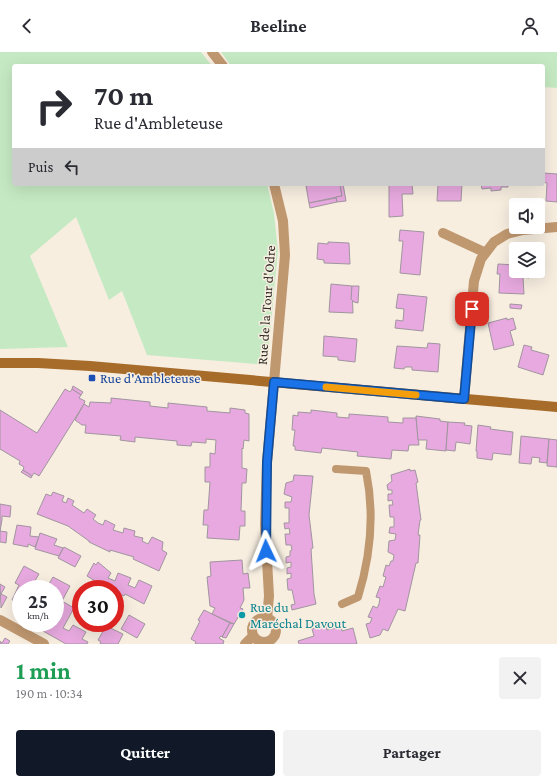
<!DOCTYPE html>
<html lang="fr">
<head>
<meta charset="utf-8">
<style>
  body { margin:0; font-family:"Crimson Pro",serif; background:#f2f2f3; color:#2b2b33; height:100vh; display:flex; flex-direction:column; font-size:15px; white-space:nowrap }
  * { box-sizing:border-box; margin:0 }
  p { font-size:13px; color:#7c7c81 }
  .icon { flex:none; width:22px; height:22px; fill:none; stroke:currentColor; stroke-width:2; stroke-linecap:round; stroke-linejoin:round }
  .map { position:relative; height:592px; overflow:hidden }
  .panel { display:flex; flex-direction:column; background:#fff; flex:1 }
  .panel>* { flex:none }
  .guide { position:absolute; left:12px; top:12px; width:533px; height:122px; border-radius:4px; box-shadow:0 4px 16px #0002; background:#fff; color:#2b2b33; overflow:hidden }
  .fabs { position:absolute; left:509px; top:146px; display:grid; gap:8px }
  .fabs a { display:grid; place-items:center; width:36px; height:36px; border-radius:4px; background:#fff; box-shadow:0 4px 16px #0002; font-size:20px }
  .speed { position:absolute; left:12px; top:528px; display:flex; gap:8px; font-size:20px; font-weight:700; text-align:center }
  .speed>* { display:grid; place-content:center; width:52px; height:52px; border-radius:50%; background:#fff; box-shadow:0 4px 16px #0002; line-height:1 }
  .speed small { font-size:10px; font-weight:400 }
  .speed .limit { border:6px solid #d22; background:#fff; color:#111 }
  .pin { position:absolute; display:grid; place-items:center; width:34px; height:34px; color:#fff; margin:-17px; border-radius:8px; box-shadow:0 2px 6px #0006 }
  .me { position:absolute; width:44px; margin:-22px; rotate:358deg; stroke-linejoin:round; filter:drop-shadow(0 0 3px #0008) }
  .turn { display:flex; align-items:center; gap:14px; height:84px; padding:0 16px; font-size:18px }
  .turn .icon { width:52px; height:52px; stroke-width:2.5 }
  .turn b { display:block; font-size:28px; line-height:34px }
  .then { display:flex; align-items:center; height:38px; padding:0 16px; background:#0003; gap:8px; font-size:15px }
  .round { display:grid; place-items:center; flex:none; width:42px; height:42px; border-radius:4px; background:#f2f2f3 }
  .overview { display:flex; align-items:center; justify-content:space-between; height:68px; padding:0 16px }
  h1 { font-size:24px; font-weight:700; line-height:30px; color:#1e9e55 }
  .action { display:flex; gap:8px; margin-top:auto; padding:8px 16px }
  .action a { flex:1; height:46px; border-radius:4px; background:#111827; color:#fff; font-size:16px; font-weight:700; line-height:46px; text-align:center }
  .action a+a { background:#f2f2f3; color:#2b2b33 }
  header { display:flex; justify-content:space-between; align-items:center; height:52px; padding:0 16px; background:#fff; font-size:18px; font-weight:700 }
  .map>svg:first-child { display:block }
</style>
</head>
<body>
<header><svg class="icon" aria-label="back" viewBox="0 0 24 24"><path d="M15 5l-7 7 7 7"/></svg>Beeline<svg class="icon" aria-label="person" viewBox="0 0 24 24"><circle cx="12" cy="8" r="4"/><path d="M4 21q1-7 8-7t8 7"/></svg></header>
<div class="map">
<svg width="557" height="592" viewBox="0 0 557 592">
  <rect width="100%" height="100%" fill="#f7eee0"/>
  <g fill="#c5eac3">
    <path d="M0,0H201L212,14H14V132H267L274,161L278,199L267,313L147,303L122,239L109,248L76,165L30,204L68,295L0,297Z"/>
    <path d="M221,0H557V36L543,35V14H231Z"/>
  </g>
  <g fill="#e7a9df" stroke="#a1959f">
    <path d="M543,121L557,122V150L546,149L547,131L543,130Z"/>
    <path d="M317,132H340L342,144L309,151L306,134Z"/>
    <path d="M340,132H343L346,149L337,150L336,145L342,144Z"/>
    <path d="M389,132H412L413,142H402L403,164L389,165Z"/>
    <path d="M438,132H462L461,149H437Z"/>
    <path d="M481,132H508V135H501V138L491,139V136L482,137Z"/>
    <path d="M336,146L337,150L310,156L309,151Z"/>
    <path d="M400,178L424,180L420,223L400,221L403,189H399Z"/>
    <path d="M328,190L349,191L350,212L324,211V208L317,207L318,191L328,192Z"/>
    <path d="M498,212L516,213V219H530L529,226L523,225L524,242L499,241L500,222H497Z"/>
    <path d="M331,232L352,234L353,261L329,260Z"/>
    <path d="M352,234H359L358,251L354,250L351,247Z"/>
    <path d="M398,242L427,245L423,279L395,276L396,268L403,269L404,257L396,256Z"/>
    <path d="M510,252L522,253L521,257L510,256Z"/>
    <path d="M507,266V268L513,266L516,277L510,279L514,293L494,298L488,271Z"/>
    <path d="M324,284L357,287L355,310L338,308V305L323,304Z"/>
    <path d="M428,291L440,292L438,320L412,318V315H405L404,317L394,316L397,294L427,296Z"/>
    <path d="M524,293L532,295L531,298L549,303L543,323L518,315Z"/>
    <path d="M73,334L83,340L81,343L72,337Z"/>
    <path d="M65,337L70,340L72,337L81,343L79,346L85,349L84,352L39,424L34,421L32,424L23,418L24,415L19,412L20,409L0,397V358L37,381Z"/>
    <path d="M111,346L150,350V354L168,356V351L207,355V359L230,361V356L245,358V361L249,362V389L244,388L243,397L242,396V416L247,417L246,431H242L241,459H245V474H240L239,488L207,486L208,473H203L204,458H208L210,430H205V415H210V401L215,402L216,388L206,387V391L192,390L191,394L177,393V389L135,385V390L120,388L121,384L85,381L86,373H82L75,368L84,352L89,355L90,350L111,351Z"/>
    <path d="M311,358L337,361V365L349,366V362L376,364L388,365V370L403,371V366H416L419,393H409L408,399L392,398L391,407L357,404L358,400L322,396L321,401L295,398V394H293L295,378H292L293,363L298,364V360L311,361Z"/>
    <path d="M416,364L440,367V369L448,370L446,399L426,397L427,388H418Z"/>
    <path d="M448,370L465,371L464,373L472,374L470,392L456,390L455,399L446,398Z"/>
    <path d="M478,373L491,375L490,377L513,380L511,403L493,401L492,408L477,406V399H476Z"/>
    <path d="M521,384L549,387L547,411L539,410L540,406L532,405L531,412L519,411Z"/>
    <path d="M549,387L557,388V415L547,414Z"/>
    <path d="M410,417V419L415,418L418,430L416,431L421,468H420L418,483H420L418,511H416L405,559L398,557L388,579L383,577L380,583L370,586L366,572L370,571L372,566L368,565L373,554L377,556L379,552L380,546L376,545L380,534L383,535L386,525L383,524L386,513L389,514L391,509H393L394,503L388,500L389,489L395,488L396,482L389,481L390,475H394V465H390L389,453H393L392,448L388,449V442H392V438H388L387,433L392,429L391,423Z"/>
    <path d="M23,418L32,424L31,426L21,420Z"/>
    <path d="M294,423L313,424L309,463L313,496L311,497L314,542L316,552L292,558L291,553L295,552L292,538H288L287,527L291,526V521L287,522V516L291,515V510L286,511V505L290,504V499L292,498L291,493H286L285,482H290L289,476L285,477L284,471H289V456H285V450H291L292,445L284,442L286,431L293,429Z"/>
    <path d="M53,440L64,444L62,449L66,451L68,446L74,449L72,453L84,461L87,457L96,463L93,467L98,471L103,473L105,468L115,473L113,478L123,481L124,476L135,479L134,484L143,486L142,489L148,492L152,485L163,490L162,498L167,501L159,519L133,507L134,505L110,498V500L89,490V489L68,474L37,462L46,442L51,444Z"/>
    <path d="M0,452L11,454L10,465L2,464V468L0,479L7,480L6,491L0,490Z"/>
    <path d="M17,473L31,475L30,484L39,485L35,495L28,492V495L13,492Z"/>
    <path d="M40,481L57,487L54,493L63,496L59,504L35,497Z"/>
    <path d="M64,495L81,504L75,515L58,506Z"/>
    <path d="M242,508L243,522L248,521L250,536H243L244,548L240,556L243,557L234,572L212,562L215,556L210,554L207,525L211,524L210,510Z"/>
    <path d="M98,510L111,521L108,526L115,529L118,521L131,526L128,533L135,536L139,528L152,534L144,552L125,542L124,544L115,540V537L103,534L87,524L94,511L96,513Z"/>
    <path d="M24,514L39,522L30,537H21V553L12,548L19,533L15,531Z"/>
    <path d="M53,525L70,534L62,549L74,556L63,576L69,579L73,573L86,580L82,587L88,590L87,592H66L43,579L48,571H55V551L57,546L55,545V537H46Z"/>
    <path d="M0,532L5,535L1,542L7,545L1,556Z"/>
    <path d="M204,558L230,571L222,585L221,584L219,586L224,589L223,592H195L196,590L191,587L200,569L198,568Z"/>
    <path d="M129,563L145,572L137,586L121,577Z"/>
    <path d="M230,571L234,572L226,586L222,585Z"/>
    <path d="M326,573L327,578L341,575L342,579L353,576L357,592H299L298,589L314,584L312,577Z"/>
    <path d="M106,574L123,582L118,592H100L101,590L98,588Z"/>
    <path d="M5,586L10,589L8,592H0V589L2,591Z"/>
  </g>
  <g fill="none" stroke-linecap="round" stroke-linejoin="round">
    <path stroke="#c09870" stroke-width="8" d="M336,417L366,419C375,463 371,503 358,545L342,552"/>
    <g stroke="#c09870" stroke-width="10">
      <path d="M212,0L223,14"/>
      <path d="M443,181L484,200"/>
      <path d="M464,347L474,229L481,207L494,190L507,182L523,178L557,175"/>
      <circle cx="264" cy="578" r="12"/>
      <path d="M267,567L269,544L265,472L267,411L285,203L283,169L274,132"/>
      <path d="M0,568L44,592"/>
      <path d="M245,592L253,584"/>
    </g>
    <path stroke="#a76c2a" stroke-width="10" d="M0,311H38L90,314L557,355"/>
  </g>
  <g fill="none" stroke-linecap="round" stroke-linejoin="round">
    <g stroke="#114b97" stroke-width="10">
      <path id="route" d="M266,499L267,410L274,330L464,347L472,257"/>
    </g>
    <use href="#route" stroke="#1a73e8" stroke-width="7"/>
    <path stroke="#f59e0b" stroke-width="7" d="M326,335L416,343"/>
  </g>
  <rect fill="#1a4fb4" stroke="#f7eee0" stroke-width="1.5" x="88" y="322" width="8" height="8" rx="2"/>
  <circle fill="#0f9aa8" stroke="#f7eee0" stroke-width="1.5" cx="242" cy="563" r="4"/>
  <g text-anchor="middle" stroke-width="3" stroke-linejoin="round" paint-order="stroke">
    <g font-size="14" fill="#312e29" stroke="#f7eee0">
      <text transform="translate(266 253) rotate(-86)" y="5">Rue de la Tour d'Odre</text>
    </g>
    <g font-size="14" fill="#164399" stroke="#f7eee0" text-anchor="start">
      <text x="100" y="331">Rue d'Ambleteuse</text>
    </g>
    <g font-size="14" fill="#0d838f" stroke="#f7eee0" text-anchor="start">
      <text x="250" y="560">Rue du<tspan x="250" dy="16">Maréchal Davout</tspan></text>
    </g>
  </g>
</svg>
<div class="fabs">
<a><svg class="icon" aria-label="sound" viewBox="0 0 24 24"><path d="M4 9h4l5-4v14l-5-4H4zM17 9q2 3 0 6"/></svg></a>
<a><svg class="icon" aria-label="layers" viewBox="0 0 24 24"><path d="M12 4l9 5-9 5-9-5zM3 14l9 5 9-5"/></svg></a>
</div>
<div class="speed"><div>25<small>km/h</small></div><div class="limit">30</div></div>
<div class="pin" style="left:472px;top:257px;background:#d93025"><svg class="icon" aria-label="arrive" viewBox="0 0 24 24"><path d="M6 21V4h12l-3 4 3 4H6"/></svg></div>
<svg class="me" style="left:266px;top:499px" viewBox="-20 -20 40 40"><path d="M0-17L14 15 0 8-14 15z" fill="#1a73e8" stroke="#fff" stroke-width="4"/></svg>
<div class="guide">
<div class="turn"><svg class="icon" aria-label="right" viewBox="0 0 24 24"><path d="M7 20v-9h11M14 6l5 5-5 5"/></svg><div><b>70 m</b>Rue d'Ambleteuse</div></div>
<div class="then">Puis<svg class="icon" aria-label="left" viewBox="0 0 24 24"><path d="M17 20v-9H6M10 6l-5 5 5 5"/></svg></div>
</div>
</div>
<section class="panel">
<div class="overview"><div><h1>1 min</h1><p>190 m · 10:34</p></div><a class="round"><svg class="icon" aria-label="close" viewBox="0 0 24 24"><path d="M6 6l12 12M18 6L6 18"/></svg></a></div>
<div class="action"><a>Quitter</a><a>Partager</a></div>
</section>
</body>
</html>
